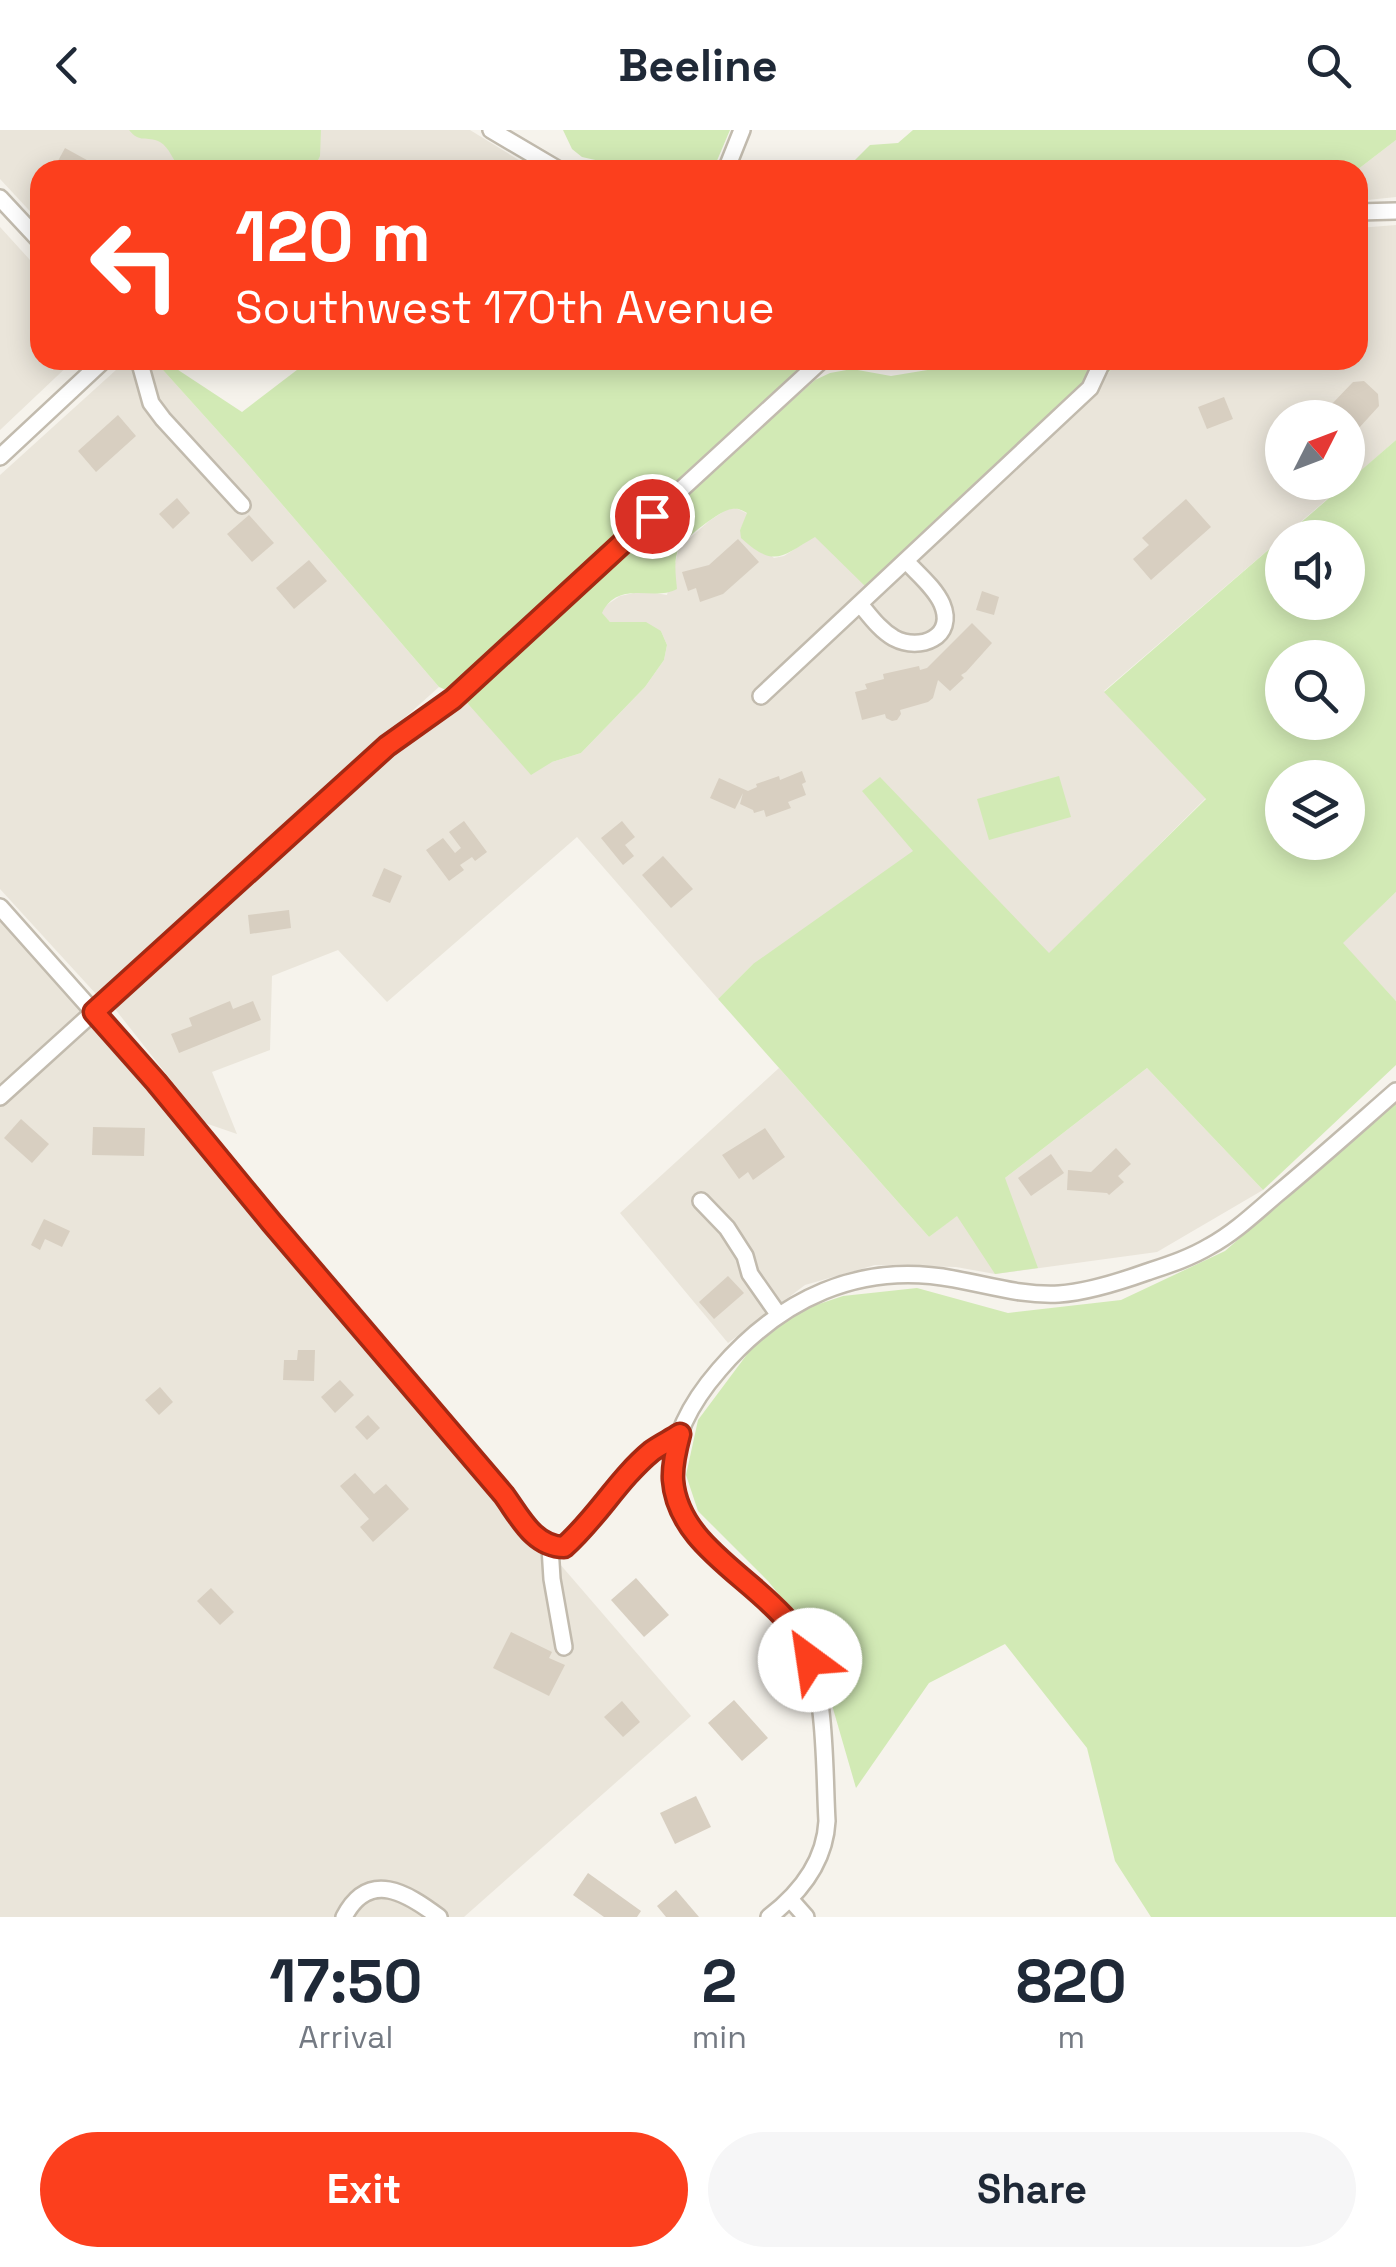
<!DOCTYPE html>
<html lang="en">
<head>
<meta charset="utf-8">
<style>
  body { margin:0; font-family:"Space Grotesk",sans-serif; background:#f6f6f7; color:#1f2937; height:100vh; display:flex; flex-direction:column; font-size:38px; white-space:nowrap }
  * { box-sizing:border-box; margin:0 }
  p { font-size:32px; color:#747a83 }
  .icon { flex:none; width:55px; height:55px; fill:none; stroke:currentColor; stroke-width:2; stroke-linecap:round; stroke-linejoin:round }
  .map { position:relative; height:1787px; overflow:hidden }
  .panel { display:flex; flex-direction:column; background:#fff; flex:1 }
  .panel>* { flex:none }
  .hud { position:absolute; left:30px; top:30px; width:1338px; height:210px; border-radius:30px; box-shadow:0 5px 25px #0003; background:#fc3f1d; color:#fff; overflow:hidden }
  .needle { width:65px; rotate:48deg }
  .tools { position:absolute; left:1265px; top:270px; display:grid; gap:20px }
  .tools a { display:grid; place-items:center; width:100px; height:100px; border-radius:50%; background:#fff; box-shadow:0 5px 25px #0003; font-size:50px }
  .pin { position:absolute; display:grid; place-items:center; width:85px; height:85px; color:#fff; margin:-42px; border:5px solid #fff; border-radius:50%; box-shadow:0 2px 10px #0007 }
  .me { position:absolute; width:110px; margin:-55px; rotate:329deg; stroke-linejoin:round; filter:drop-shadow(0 0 8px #0008) }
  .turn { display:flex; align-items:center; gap:35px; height:210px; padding:0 40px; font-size:45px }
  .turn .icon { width:130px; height:130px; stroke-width:2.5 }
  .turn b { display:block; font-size:70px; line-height:85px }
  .eta { display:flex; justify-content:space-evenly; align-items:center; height:170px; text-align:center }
  .eta b { font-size:60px; font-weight:700; line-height:70px }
  .cta { display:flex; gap:20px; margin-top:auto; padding:20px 40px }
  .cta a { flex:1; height:115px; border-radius:60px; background:#fc3f1d; color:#fff; font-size:40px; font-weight:700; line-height:115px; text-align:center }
  .cta a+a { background:#f6f6f7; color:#1f2937 }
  header { display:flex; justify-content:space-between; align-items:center; height:130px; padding:0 40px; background:#fff; font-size:45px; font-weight:700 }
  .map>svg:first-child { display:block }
</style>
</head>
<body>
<header><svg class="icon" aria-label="back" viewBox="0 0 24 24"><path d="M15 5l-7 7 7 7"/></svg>Beeline<svg class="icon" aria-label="search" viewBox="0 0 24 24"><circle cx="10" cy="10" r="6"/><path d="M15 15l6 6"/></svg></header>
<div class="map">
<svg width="1396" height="1787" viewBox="0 0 1396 1787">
  <rect width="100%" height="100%" fill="#f6f3ec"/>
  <g fill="#eae5da">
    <path d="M0,0H470L535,40H40V92L0,49Z"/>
    <path d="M1396,10V67L1358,71L1357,40Z"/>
    <path d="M1396,95V310L1348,352V288H1282V352H1347L1104,561L1206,668L1049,824L753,834L718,869L577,707L387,872L338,820L272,846L270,920L212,942L237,1004L205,993L115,879L392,617L462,567L552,632L581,623L645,557L664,530L667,515L661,501L610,492L601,483L605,476L620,466L643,461L667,465L679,418L709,391L726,380L736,378L748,384L740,400L774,428L784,426L815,406L945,395L1122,230H1358V98Z"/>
    <path d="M0,97L40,141V230H74L0,300Z"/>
    <path d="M127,230H154L244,330L439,557L96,864L0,759V345Z"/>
    <path d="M1396,762V871L1342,813Z"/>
    <path d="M0,785L691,1586L464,1787H0Z"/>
    <path d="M779,938L929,1107L1147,938L1263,1060L1157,1122L995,1144L956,1137L875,1135L805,1155L728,1213L620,1083Z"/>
  </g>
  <g fill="#d2eab5" fill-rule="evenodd">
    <path d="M129,0H321L320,26L313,40H181C173,31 170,18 160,12C146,5 140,14 129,0Z"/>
    <path d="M563,0H730L713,40H626L613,34L582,27L572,19Z"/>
    <path d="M913,0H1396V10L1357,40H845L870,15L898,13Z"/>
    <path d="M154,230H163L242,282L310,230H810L451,562L439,557L244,330Z"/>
    <path d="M988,230H1122L868,459L815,407C782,426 775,439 741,408L740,400L747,383C741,380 739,378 732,379C720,380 685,408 679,418C673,429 676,447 677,459C654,472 619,449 602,483L610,492H646L661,501L667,515L664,530L645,557L581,623L552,632L531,645L462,567L815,250L830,243L852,239L891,246Z"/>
    <path d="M1396,310V762L1343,813L1396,871V935L1263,1060L1147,938L1005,1048L1038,1138L995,1144L957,1086L929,1107L718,869L753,834L913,721L862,661L880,647L1049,823L1206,669L1104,562L1282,408V472H1348V408H1283ZM1282,528H1348V592H1282ZM1282,648H1348V712H1282Z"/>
    <path d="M1059,646L1071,687L989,710L977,669Z"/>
    <path d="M1396,971V1787H1151L1115,1731L1087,1618L1005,1514L929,1553L856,1658L812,1506L768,1451L698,1381L686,1345L698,1290L748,1223L789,1184L843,1166L917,1158L1008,1183L1121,1170L1225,1121Z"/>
  </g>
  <g fill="#d8cfc1">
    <path d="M65,18L105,40H53Z"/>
    <path d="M782,30L787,40H757Z"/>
    <path d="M1364,251L1378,264L1379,276L1358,299V303L1348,305V288H1303L1302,279L1330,276L1353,252Z"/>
    <path d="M1224,267L1233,289L1207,299L1198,277Z"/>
    <path d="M118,285L136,306L96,342L78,321Z"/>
    <path d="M177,368L190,383L173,399L159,384Z"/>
    <path d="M1186,369L1211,397L1151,450L1133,429L1149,415L1142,408Z"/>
    <path d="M249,385L274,413L252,432L227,404Z"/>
    <path d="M738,409L759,432L723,464L700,472L696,458L688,461L682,442L709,435Z"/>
    <path d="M309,430L327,451L294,479L276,458Z"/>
    <path d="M982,461L999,467L994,485L976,480Z"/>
    <path d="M972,493L992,513L966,542L961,545L964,548L950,561L938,550L933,568L928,572L900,580L901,584L897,590L892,591L886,588L885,584L862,590L855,562L867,559L865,554L884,549L883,544L919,536L920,540L927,538Z"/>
    <path d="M802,641L806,652L802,654L806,665L788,672L791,678L766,687L764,680L754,683L753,680L740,674L743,663L735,679L710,668L719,648L748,661L757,657L756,654L779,646L780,650Z"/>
    <path d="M464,691L487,722L475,731L472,727L460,735L464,740L449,751L426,720L443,708L455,723L461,718L449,702Z"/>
    <path d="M622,691L635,707L625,715L634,726L623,735L601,708Z"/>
    <path d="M663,726L693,759L671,778L642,745Z"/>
    <path d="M384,738L402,746L390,773L372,766Z"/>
    <path d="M289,780L291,798L250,804L248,785Z"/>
    <path d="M230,871L233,879L253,871L261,890L179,923L171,904L192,896L189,888Z"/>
    <path d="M21,989L49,1014L32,1033L4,1008Z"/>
    <path d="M93,997L145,998L144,1026L92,1025Z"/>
    <path d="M765,998L785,1027L753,1050L748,1042L739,1049L722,1025Z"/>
    <path d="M1116,1018L1131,1034L1118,1046L1124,1052L1109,1065L1107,1063L1067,1060L1068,1040L1091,1042Z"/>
    <path d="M1051,1024L1064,1043L1031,1066L1018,1048Z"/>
    <path d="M44,1089L70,1101L62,1117L45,1109L40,1120L31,1115Z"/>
    <path d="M728,1146L744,1163L714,1189L699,1172Z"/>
    <path d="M298,1220H315L314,1251L283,1250L284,1230H297Z"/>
    <path d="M340,1250L354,1265L335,1283L321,1267Z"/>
    <path d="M160,1257L173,1272L159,1285L145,1270Z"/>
    <path d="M368,1285L380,1298L367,1310L355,1297Z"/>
    <path d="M355,1343L374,1364L386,1354L409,1379L373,1412L360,1397L369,1389L340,1356Z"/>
    <path d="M636,1448L669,1485L644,1507L611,1470Z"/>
    <path d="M211,1458L234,1482L220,1495L197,1471Z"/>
    <path d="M511,1502L552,1522L549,1528L565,1535L549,1566L493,1538Z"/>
    <path d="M734,1570L768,1608L742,1631L708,1593Z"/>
    <path d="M622,1571L640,1592L623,1607L604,1587Z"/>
    <path d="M696,1666L711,1697L675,1714L660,1683Z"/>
    <path d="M588,1743L641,1781L637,1787H604L573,1765Z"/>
    <path d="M676,1760L699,1787H666L657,1776Z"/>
  </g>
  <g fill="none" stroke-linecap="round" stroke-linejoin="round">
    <g stroke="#c2bbae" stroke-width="20">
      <g id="minor">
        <path d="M491,0L559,40"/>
        <path d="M726,40L742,0"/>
        <path d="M0,68L40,111"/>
        <path d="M1358,82L1396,81"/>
        <path d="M139,230L151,273L163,289L242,375"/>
        <path d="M0,327L104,230"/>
        <path d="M860,474C870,486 880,500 894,508C920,522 956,507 942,474C935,458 918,444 906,431"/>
        <path d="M761,566L1090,258L1103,230"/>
        <path d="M0,777L156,952L272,1093L504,1365C520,1387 534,1417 564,1417C596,1388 618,1349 652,1321C660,1315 670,1310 680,1304"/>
        <path d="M0,967L387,616L453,569L822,230"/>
        <path d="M701,1071L727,1098L745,1126L750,1144L778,1184"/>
        <path d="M550,1417L552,1449L564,1517"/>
        <path d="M790,1769L806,1787"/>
        <path d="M344,1787C369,1739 407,1763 439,1787"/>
        <path d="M769,1787C800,1763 825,1732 827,1691C824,1641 827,1556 802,1512C770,1454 677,1420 673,1349C670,1307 693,1270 719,1240C780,1169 859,1131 954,1149C988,1155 1023,1166 1059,1164C1088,1162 1119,1152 1147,1142C1168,1135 1190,1128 1210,1116C1234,1103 1255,1083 1276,1065C1317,1031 1356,996 1396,961"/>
      </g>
    </g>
    <use href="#minor" stroke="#fff" stroke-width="15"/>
  </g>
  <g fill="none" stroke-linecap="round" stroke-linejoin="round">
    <g stroke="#a42913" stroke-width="25">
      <path id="route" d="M652,386L453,569L387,616L94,882L156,952L272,1093L504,1365C520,1387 534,1417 564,1417C597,1388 618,1349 652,1321C660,1315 671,1310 680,1304C676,1319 672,1335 673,1350C679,1429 787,1458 810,1530"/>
    </g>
    <use href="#route" stroke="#fc3f1d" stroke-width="18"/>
  </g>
</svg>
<div class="tools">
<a><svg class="needle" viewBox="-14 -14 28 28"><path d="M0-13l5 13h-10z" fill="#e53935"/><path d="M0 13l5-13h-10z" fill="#747a83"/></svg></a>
<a><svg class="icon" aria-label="sound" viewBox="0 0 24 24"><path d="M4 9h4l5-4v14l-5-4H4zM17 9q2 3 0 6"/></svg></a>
<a><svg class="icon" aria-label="search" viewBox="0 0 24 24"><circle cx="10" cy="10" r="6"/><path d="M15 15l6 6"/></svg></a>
<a><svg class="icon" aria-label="layers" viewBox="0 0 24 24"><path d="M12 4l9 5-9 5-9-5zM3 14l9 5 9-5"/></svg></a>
</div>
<div class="pin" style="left:652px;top:386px;background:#d93025"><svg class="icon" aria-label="arrive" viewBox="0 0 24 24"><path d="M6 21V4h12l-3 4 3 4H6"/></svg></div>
<svg class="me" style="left:810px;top:1530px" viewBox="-20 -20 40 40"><circle r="19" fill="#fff"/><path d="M0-13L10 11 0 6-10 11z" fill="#fc3f1d"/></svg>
<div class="hud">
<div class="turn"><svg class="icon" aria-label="left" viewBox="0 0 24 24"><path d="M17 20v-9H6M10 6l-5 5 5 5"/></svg><div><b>120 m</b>Southwest 170th Avenue</div></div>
</div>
</div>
<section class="panel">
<div class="eta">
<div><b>17:50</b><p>Arrival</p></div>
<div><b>2</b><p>min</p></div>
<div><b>820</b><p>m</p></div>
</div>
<div class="cta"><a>Exit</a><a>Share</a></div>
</section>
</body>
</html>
